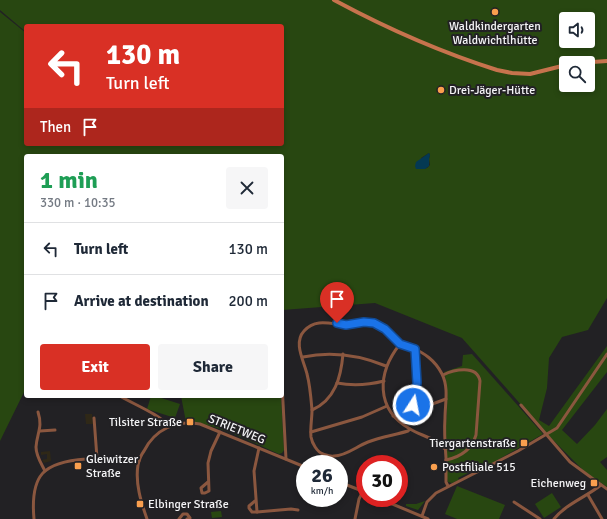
<!DOCTYPE html>
<html lang="en">
<head>
<meta charset="utf-8">
<style>
  body { margin:0; font-family:Signika,sans-serif; background:#f6f6f7; color:#1f2937; height:100vh; display:flex; flex-direction:column; font-size:15px; white-space:nowrap }
  * { box-sizing:border-box; margin:0 }
  p { font-size:13px; color:#747a83 }
  .icon { flex:none; width:22px; height:22px; fill:none; stroke:currentColor; stroke-width:2; stroke-linecap:round; stroke-linejoin:round }
  .map { position:relative; flex:1; overflow:hidden }
  .details { position:absolute; left:24px; top:154px; width:260px; height:244px; display:flex; flex-direction:column; background:#fff; border-radius:4px; box-shadow:0 2px 6px #0003 }
  .details>* { flex:none }
  .banner { position:absolute; left:24px; top:24px; width:260px; height:122px; border-radius:4px; box-shadow:0 2px 6px #0003; background:#d93025; color:#fff; overflow:hidden }
  .buttons { position:absolute; left:559px; top:12px; display:grid; gap:8px }
  .buttons a { display:grid; place-items:center; width:36px; height:36px; border-radius:4px; background:#fff; box-shadow:0 2px 6px #0003; font-size:20px }
  .speed { position:absolute; left:296px; top:455px; display:flex; gap:8px; font-size:20px; font-weight:700; text-align:center }
  .speed>* { display:grid; place-content:center; width:52px; height:52px; border-radius:50%; background:#fff; box-shadow:0 2px 6px #0003; line-height:1 }
  .speed small { font-size:10px; font-weight:400 }
  .speed .limit { border:6px solid #d22; background:#fff; color:#111 }
  .pin { position:absolute; display:grid; place-items:center; width:34px; height:34px; color:#fff; margin:-41px -17px; border-radius:50% 50% 50% 0; rotate:-45deg; box-shadow:0 0 4px #0007 }
  .pin .icon { rotate:45deg }
  .me { position:absolute; width:44px; margin:-22px; rotate:11deg; stroke-linejoin:round; filter:drop-shadow(0 0 3px #0008) }
  .turn { display:flex; align-items:center; gap:14px; height:84px; padding:0 16px; font-size:18px }
  .turn .icon { width:52px; height:52px; stroke-width:2.5 }
  .turn b { display:block; font-size:28px; line-height:34px }
  .then { display:flex; align-items:center; height:38px; padding:0 16px; background:#0003; gap:8px; font-size:15px }
  .round { display:grid; place-items:center; flex:none; width:42px; height:42px; border-radius:4px; background:#f6f6f7 }
  .head { display:flex; align-items:center; justify-content:space-between; height:68px; padding:0 16px }
  h1 { font-size:24px; font-weight:800; line-height:30px; color:#1e9e55 }
  .button { display:flex; gap:8px; margin-top:auto; padding:8px 16px }
  .button a { flex:1; height:46px; border-radius:4px; background:#d93025; color:#fff; font-size:16px; font-weight:800; line-height:46px; text-align:center }
  .button a+a { background:#f6f6f7; color:#1f2937 }
  ul { padding:0; list-style:none }
  li { display:flex; align-items:center; gap:12px; height:52px; padding:0 16px; border-top:1px solid #e0e1e3 }
  li div { flex:1 }
  li b { display:block; font-size:15px }
  li em { font-style:normal }
  .map>svg:first-child { display:block }
</style>
</head>
<body>
<div class="map">
<svg width="607" height="519" viewBox="0 0 607 519">
  <rect width="100%" height="100%" fill="#222124"/>
  <g fill="#2f2817">
    <path d="M85,414H92L93,424H86Z"/>
    <path d="M50,451L51,461L44,463L42,460L47,459V454L41,455V452Z"/>
  </g>
  <g fill="#284711" fill-rule="evenodd">
    <path d="M0,0H607V298L588,330L562,337L549,358L547,388L539,420L549,426L607,346V372L562,430L577,444L595,425L607,409V457L600,462L607,470V487L585,472L546,433L462,338L375,303L282,310V156H26V388L0,441V12L26,33V144H282V26H26V32L0,10ZM566,19H588V41H566ZM566,63H588V85H566ZM429,153L430,155L429,159L430,165L427,168L422,169L421,158Z"/>
    <path d="M472,354L543,434L480,470L478,468L458,478L459,480L452,483L448,482L447,478C447,460 446,442 446,425C447,407 449,390 444,372L462,366L463,355Z"/>
    <path d="M151,396H155L180,404L175,418L147,409Z"/>
    <path d="M181,396H281L284,450L282,453L279,454C253,443 214,422 186,422Z"/>
    <path d="M457,486L505,505L499,519H457L445,514Z"/>
    <path d="M552,493L561,507L544,518L535,504Z"/>
    <path d="M425,501L418,510L406,506V504H416Z"/>
    <path d="M221,511L222,517L212,518L211,512Z"/>
  </g>
  <path fill="#043953" d="M429,153L430,155L429,159V166L425,169H416L415,166L416,162Z"/>
  <g fill="none" stroke-linecap="round" stroke-linejoin="round">
    <g stroke="#8b573f" stroke-width="3">
      <path d="M400,344C377,373 375,409 410,429"/>
      <path d="M303,357C332,351 359,355 386,366"/>
      <path d="M443,375C453,370 477,364 480,381L476,435C472,449 460,457 446,460"/>
      <path d="M337,383C353,386 368,385 384,381"/>
      <path d="M282,384L286,459"/>
      <path d="M120,396C133,404 161,415 168,426"/>
      <path d="M521,405L570,462L607,489"/>
      <path d="M312,410C335,400 341,377 343,354"/>
      <path d="M412,410L417,383L415,349"/>
      <path d="M38,412C43,427 37,433 36,447C36,456 41,463 45,471"/>
      <path d="M393,416L424,407L446,399"/>
      <path d="M94,418L97,458"/>
      <path d="M40,431L55,430"/>
      <path d="M311,432L362,417L387,406"/>
      <path d="M259,448L254,471L257,512L291,509L298,510"/>
      <path d="M446,449C441,448 439,444 435,441C427,436 418,434 410,429L408,431C395,435 381,437 368,442C357,446 346,456 334,456C331,457 326,455 323,454C317,452 312,443 311,437C310,428 312,419 312,410C311,398 310,385 307,374C304,361 293,343 304,331C317,316 335,326 350,325C358,324 365,320 374,322C385,326 390,337 399,343C403,345 407,346 411,347C424,353 435,360 442,374C449,388 445,404 445,418C444,431 445,445 446,458V482L448,486"/>
      <path d="M208,482L201,488L202,493H205L209,491L208,463L211,451L220,432"/>
      <path d="M339,482L365,492"/>
      <path d="M588,495L602,519"/>
      <path d="M378,498L428,519"/>
      <path d="M255,501L249,506V508L252,512H257"/>
      <path d="M514,502L540,519"/>
      <path d="M422,516L427,502L436,493L518,451L557,428L607,354"/>
      <path d="M34,519C30,475 43,462 86,459C104,457 121,457 139,461"/>
      <path d="M147,519C141,502 135,483 138,465C139,460 141,455 144,451C155,429 176,420 200,424L305,467"/>
      <path d="M179,519L183,514H187L190,518L187,519"/>
      <path d="M355,519L359,499L363,491"/>
      <path d="M554,519C566,504 586,497 601,485"/>
    </g>
    <g stroke="#c6734d" stroke-width="4">
      <path d="M334,0C386,28 440,52 497,70L512,73L530,74L566,65"/>
      <path d="M577,63L607,61"/>
    </g>
  </g>
  <g fill="none" stroke-linecap="round" stroke-linejoin="round">
    <g stroke="#114b97" stroke-width="10">
      <path id="route" d="M337,323L346,325L364,322L374,323L385,329L400,344L415,349L417,383L413,405"/>
    </g>
    <use href="#route" stroke="#1a73e8" stroke-width="7"/>
  </g>
  <g fill="#fa9f4e" stroke="#222124" stroke-width="1.5">
    <circle cx="495" cy="12" r="4"/>
    <circle cx="441" cy="90" r="4"/>
    <rect x="186" y="418" width="8" height="8" rx="2"/>
    <rect x="520" y="439" width="8" height="8" rx="2"/>
    <rect x="74" y="462" width="8" height="8" rx="2"/>
    <circle cx="434" cy="467" r="4"/>
    <rect x="590" y="479" width="8" height="8" rx="2"/>
    <rect x="136" y="500" width="8" height="8" rx="2"/>
  </g>
  <g text-anchor="middle" stroke-width="4" stroke-linejoin="round" paint-order="stroke">
    <g font-size="12" fill="#f4f4f6" stroke="#222124" text-anchor="start">
      <text x="495" y="30" text-anchor="middle">Waldkindergarten<tspan x="495" dy="14">Waldwichtlhütte</tspan></text>
      <text x="449" y="94">Drei-Jäger-Hütte</text>
      <text x="182" y="426" text-anchor="end">Tilsiter Straße</text>
      <text x="516" y="447" text-anchor="end">Tiergartenstraße</text>
      <text x="86" y="463">Gleiwitzer<tspan x="86" dy="14">Straße</tspan></text>
      <text x="442" y="471">Postfiliale 515</text>
      <text x="586" y="487" text-anchor="end">Eichenweg</text>
      <text x="148" y="508">Elbinger Straße</text>
    </g>
    <g font-size="12" fill="#f4f4f6" stroke="#222124">
      <text transform="translate(237 429) rotate(22)" y="4">STRIETWEG</text>
    </g>
  </g>
</svg>
<div class="buttons">
<a><svg class="icon" aria-label="sound" viewBox="0 0 24 24"><path d="M4 9h4l5-4v14l-5-4H4zM17 9q2 3 0 6"/></svg></a>
<a><svg class="icon" aria-label="search" viewBox="0 0 24 24"><circle cx="10" cy="10" r="6"/><path d="M15 15l6 6"/></svg></a>
</div>
<div class="speed"><div>26<small>km/h</small></div><div class="limit">30</div></div>
<div class="pin" style="left:337px;top:323px;background:#d93025"><svg class="icon" aria-label="arrive" viewBox="0 0 24 24"><path d="M6 21V4h12l-3 4 3 4H6"/></svg></div>
<svg class="me" style="left:413px;top:405px" viewBox="-20 -20 40 40"><circle r="17" fill="#1a73e8" stroke="#fff" stroke-width="3"/><path d="M0-11L8 9 0 5-8 9z" fill="#fff"/></svg>
<div class="banner">
<div class="turn"><svg class="icon" aria-label="left" viewBox="0 0 24 24"><path d="M17 20v-9H6M10 6l-5 5 5 5"/></svg><div><b>130 m</b>Turn left</div></div>
<div class="then">Then<svg class="icon" aria-label="arrive" viewBox="0 0 24 24"><path d="M6 21V4h12l-3 4 3 4H6"/></svg></div>
</div>
<section class="details">
<div class="head"><div><h1>1 min</h1><p>330 m · 10:35</p></div><a class="round"><svg class="icon" aria-label="close" viewBox="0 0 24 24"><path d="M6 6l12 12M18 6L6 18"/></svg></a></div>
<ul>
<li><svg class="icon" aria-label="left" viewBox="0 0 24 24"><path d="M17 20v-9H6M10 6l-5 5 5 5"/></svg><div><b>Turn left</b></div><em>130 m</em></li>
<li><svg class="icon" aria-label="arrive" viewBox="0 0 24 24"><path d="M6 21V4h12l-3 4 3 4H6"/></svg><div><b>Arrive at destination</b></div><em>200 m</em></li>
</ul>
<div class="button"><a>Exit</a><a>Share</a></div>
</section>
</div>
</body>
</html>
